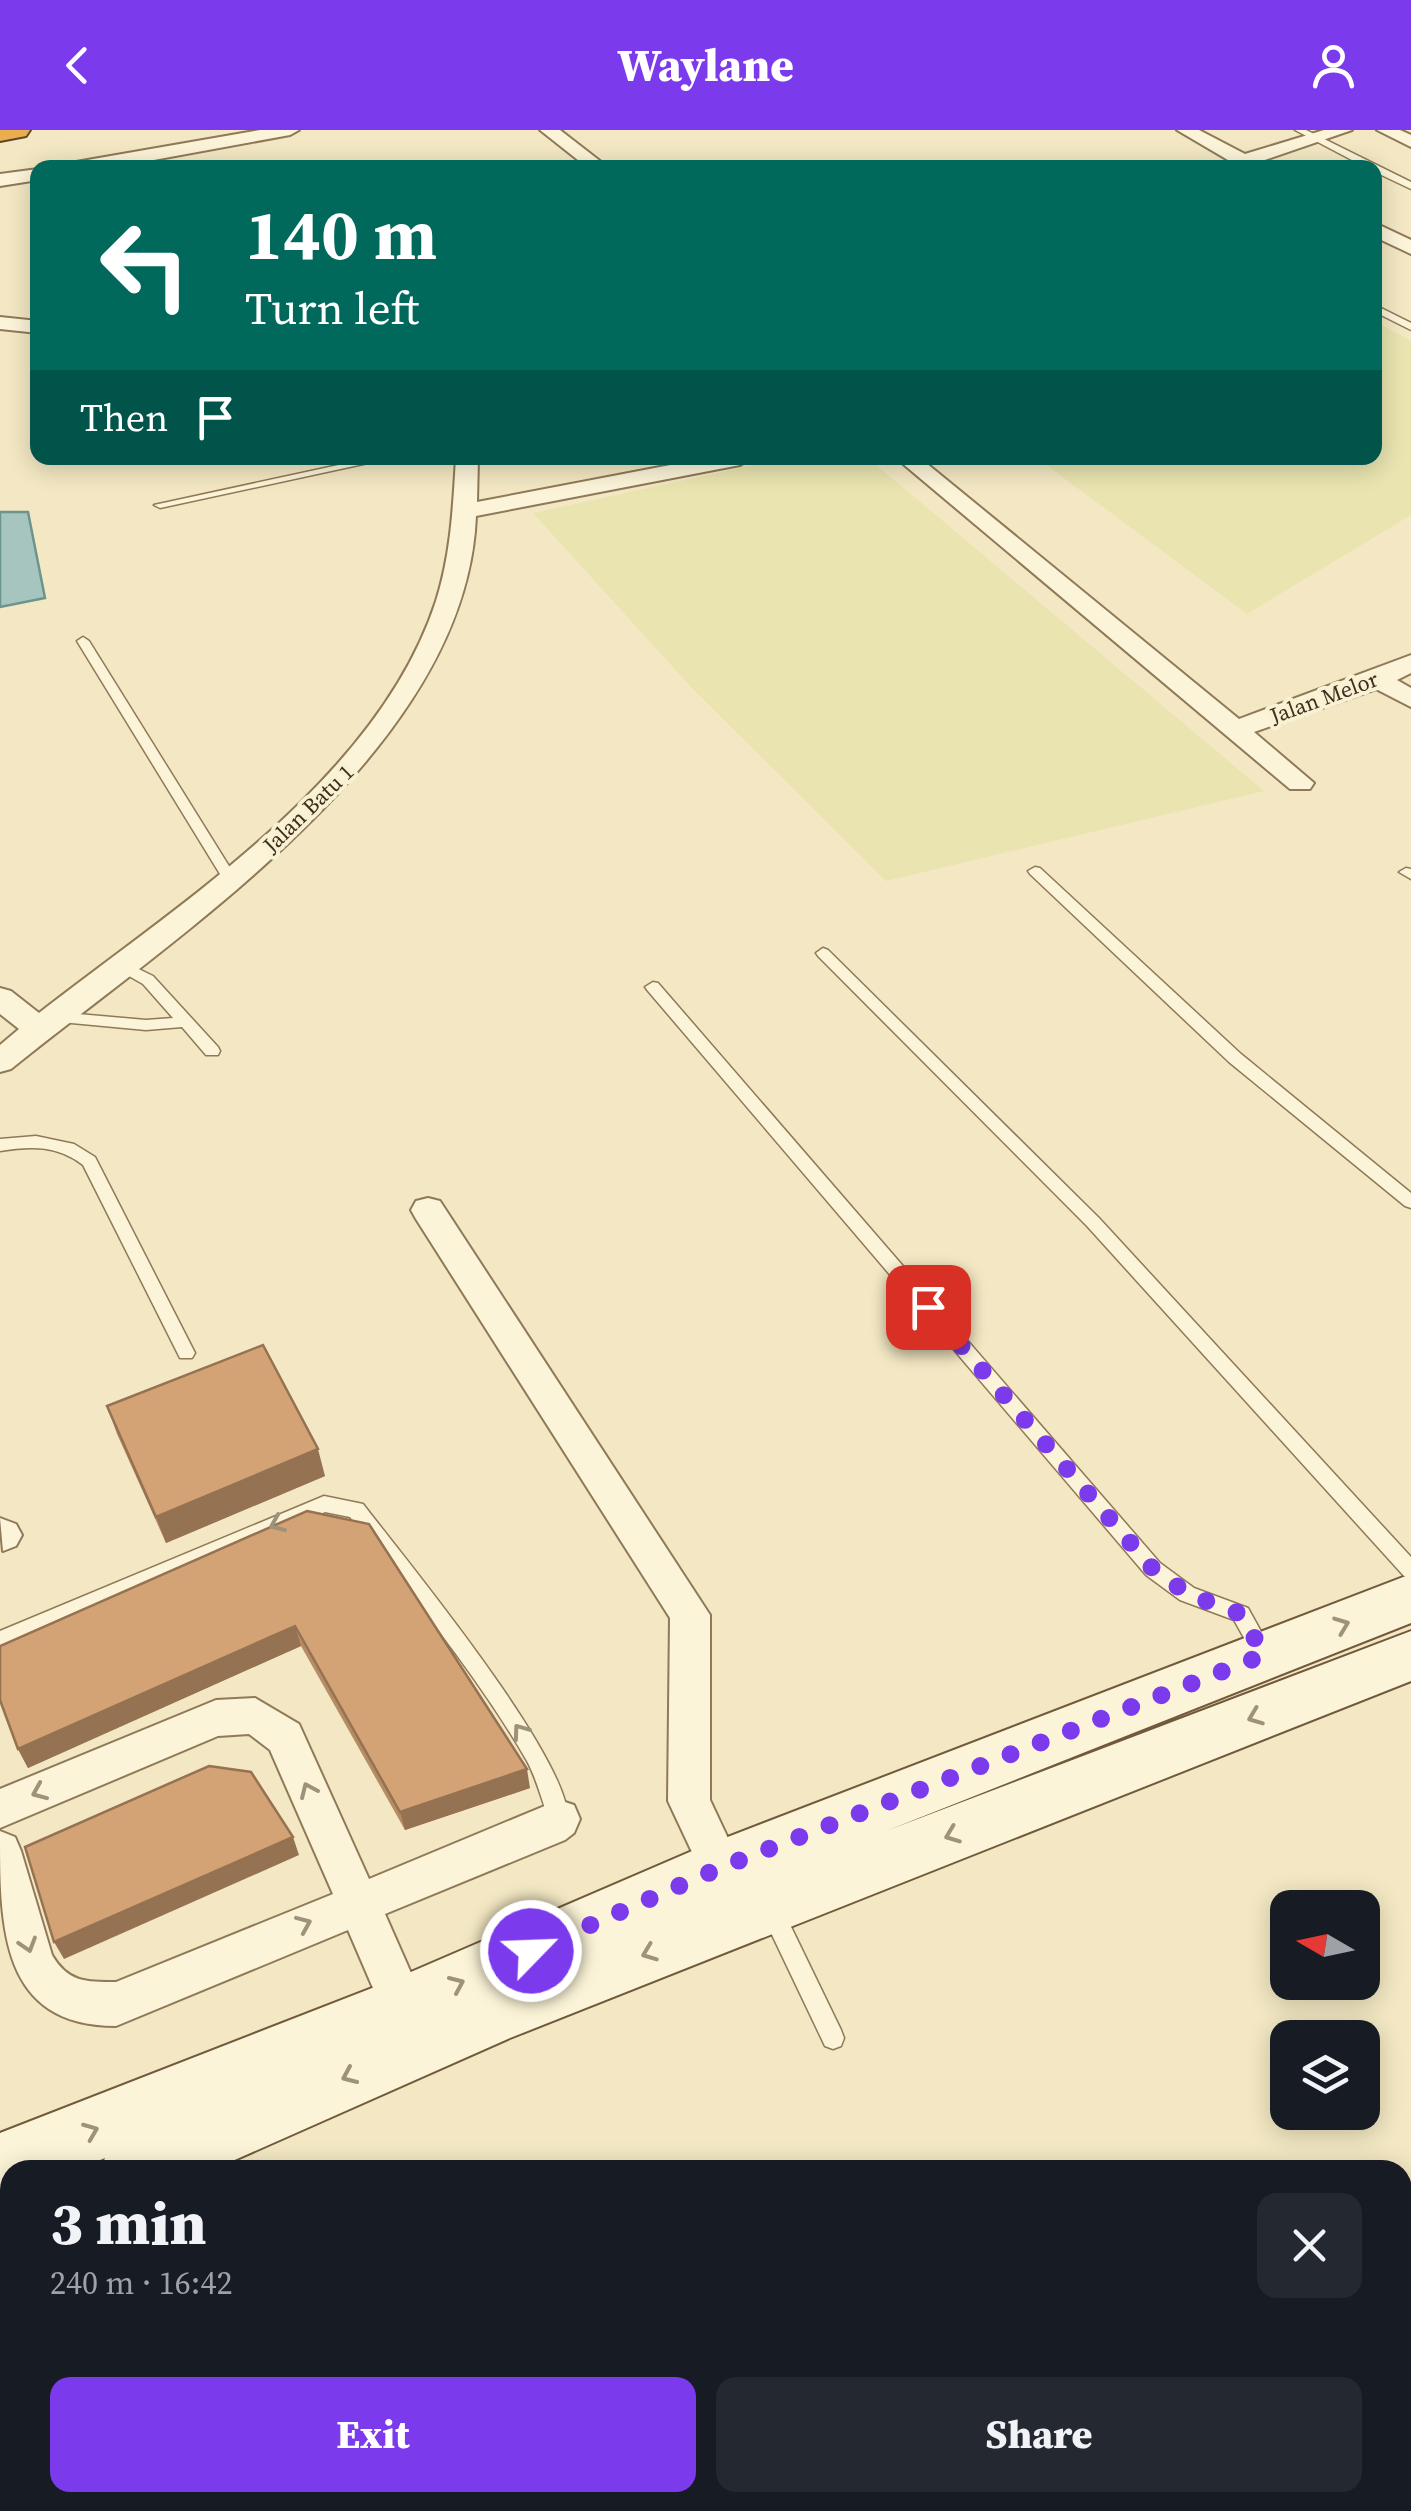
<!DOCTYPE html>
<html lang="en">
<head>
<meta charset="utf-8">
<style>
  body { margin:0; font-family:"Source Serif 4",serif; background:#242831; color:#f1f3f6; height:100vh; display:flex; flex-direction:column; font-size:38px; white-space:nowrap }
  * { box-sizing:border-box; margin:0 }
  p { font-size:32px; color:#9ea1a6 }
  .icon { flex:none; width:55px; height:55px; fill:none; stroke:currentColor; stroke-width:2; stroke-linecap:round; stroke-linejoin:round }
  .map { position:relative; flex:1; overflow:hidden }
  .panel { position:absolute; left:0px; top:2030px; width:1412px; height:352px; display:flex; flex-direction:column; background:#171b24; border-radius:30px 30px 0 0; box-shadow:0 5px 25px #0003 }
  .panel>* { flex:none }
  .banner { position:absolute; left:30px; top:30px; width:1352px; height:305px; border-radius:20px; box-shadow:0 5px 25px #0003; background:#00695c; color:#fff; overflow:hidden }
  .needle { width:65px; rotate:279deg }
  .tools { position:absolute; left:1270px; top:1760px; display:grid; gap:20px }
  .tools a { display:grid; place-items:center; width:110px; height:110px; border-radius:20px; background:#171b24; box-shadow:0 5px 25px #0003; font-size:50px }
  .pin { position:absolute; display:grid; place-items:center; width:85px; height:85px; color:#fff; margin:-42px; border-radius:20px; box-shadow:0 5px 15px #0006 }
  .me { position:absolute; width:110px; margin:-55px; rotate:66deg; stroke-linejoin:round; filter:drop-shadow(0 0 8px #0008) }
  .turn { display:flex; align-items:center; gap:35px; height:210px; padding:0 50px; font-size:45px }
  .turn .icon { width:130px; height:130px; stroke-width:2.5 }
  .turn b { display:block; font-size:70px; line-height:85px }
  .then { display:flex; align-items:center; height:95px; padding:0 50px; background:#0003; gap:20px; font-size:38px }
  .round { display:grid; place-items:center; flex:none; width:105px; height:105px; border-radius:20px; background:#242831 }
  .summary { display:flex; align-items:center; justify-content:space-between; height:170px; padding:0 50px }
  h1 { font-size:60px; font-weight:800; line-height:75px }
  .action { display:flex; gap:20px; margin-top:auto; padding:20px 50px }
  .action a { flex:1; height:115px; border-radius:20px; background:#7c3aed; color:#fff; font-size:40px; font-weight:800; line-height:115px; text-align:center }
  .action a+a { background:#242831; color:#f1f3f6 }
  header { display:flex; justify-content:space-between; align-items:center; height:130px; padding:0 50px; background:#7c3aed; color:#fff; font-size:45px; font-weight:800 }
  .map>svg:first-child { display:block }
</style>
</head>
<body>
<header><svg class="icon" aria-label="back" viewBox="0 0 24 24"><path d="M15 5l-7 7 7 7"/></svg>Waylane<svg class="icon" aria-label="person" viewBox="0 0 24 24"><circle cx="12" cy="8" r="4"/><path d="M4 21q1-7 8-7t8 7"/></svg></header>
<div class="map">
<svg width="1411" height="2381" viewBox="0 0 1411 2381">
  <rect width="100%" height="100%" fill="#f3e8c3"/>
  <g fill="#e9e4b0">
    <path d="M1375,191L1411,211V385L1247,484L1037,328H1375Z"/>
    <path d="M787,328H868L1264,661L886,751L691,557L533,383Z"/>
  </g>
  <path fill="#a6c5be" stroke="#6b958d" stroke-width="2.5" d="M0,382H28L45,468L0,477Z"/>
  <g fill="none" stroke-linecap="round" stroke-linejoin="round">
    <g stroke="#8f7958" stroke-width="3">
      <g id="lane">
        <path d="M1295,0H1306L1411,52V59L1375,42V38H1367Z"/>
        <path d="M1375,175L1411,193V200L1375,182Z"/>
        <path d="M371,328H391L160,378L154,375Z"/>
        <path d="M83,507L89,511L237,749L235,752H225L223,749L77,511Z"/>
        <path d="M1035,737L1040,738L1241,924L1411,1063V1078L1405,1076L1229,932L1030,744L1028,741Z"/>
        <path d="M1406,738L1411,739V749L1399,742Z"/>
        <path d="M823,818L828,820L1099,1088L1411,1427V1448L1404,1446L1087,1096L818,826L816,823Z"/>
        <path d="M120,830L153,846L218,917L220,921L218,925H206L182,897L146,900L50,891L47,887L50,883L55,882L146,890L173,888L143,854L115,838L113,835Z"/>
        <path d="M653,852L658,853L1160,1433L1194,1458L1248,1478L1274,1525L1271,1531L1264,1534L1257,1531L1234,1490L1180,1470L1146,1445L648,861L645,857Z"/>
        <path d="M36,1006L74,1014L95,1027L195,1223L192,1228H180L83,1035C57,1015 31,1016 0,1021V1009Z"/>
        <path d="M324,1366L363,1374C398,1420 587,1648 566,1696L559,1699L552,1696C542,1674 539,1654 527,1631C477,1544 411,1466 350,1387L325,1382L0,1519V1501Z"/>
        <path d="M772,1771L780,1774L841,1900L844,1908L841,1916L833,1919L825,1916L764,1788L761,1781L764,1774Z"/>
      </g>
    </g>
    <g stroke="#8f7958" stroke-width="4">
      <g id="street">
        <path d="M260,0H299L290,5L110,38H67L76,32Z"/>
        <path d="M540,0H560L609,38H588Z"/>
        <path d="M1177,0H1199L1245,24L1324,0H1352L1259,32L1264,38H1211L1228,30Z"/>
        <path d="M1377,0H1400L1411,5V17Z"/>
        <path d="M38,39V50L0,56V44Z"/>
        <path d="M1375,93L1411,110V124L1375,107Z"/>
        <path d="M0,187L38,191V203L0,199Z"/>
        <path d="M456,328H478L477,372L707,328H751L740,335L476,386C467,620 176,805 11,939L0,942V915L19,899L0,884V858L11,861L39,883C180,773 378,649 436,471C451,424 453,377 456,328Z"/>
        <path d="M896,328H920L1239,589L1411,525V543L1397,550L1411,558V577L1376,559L1254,602L1314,653L1310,659H1290Z"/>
        <path d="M428,1068L440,1071L710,1485V1670L742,1738L736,1752L721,1758L706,1752L668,1671L670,1488L416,1089L411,1080L416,1071Z"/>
        <path d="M0,1388L16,1394L22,1405L16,1416L3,1421Z"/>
        <path d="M255,1568L299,1594L369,1749L559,1670L574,1675L580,1689L574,1703L565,1710L385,1784L426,1877L420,1893L404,1899L388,1893L348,1800L116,1896C0,1896 0,1797 0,1701L15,1707L21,1721L52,1825C68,1852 85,1852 116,1852L333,1764L270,1620L249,1604L218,1606L0,1698V1659L216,1570Z"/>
      </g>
    </g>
    <g stroke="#715a3b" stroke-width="4">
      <path id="secondary" d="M1411,1444V1493L886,1701L1411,1501V1551L510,1908L212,2040H100L105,2028L76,2040H10V2128L0,2132V2003L390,1851L699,1718Z"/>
    </g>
    <g stroke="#5d462c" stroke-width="4">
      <path id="highway" d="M0,0H30L26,6L0,11Z"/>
    </g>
    <use href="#lane" fill="#fcf4d8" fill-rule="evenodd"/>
    <use href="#street" fill="#fcf4d8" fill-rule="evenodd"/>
    <use href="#secondary" fill="#fcf4d8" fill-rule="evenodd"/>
    <use href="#highway" fill="#eaaf4c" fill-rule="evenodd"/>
  </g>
  <g fill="#b68c65">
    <path d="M107,1276L325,1346L166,1413L117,1304Z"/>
    <path d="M307,1381L530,1658L405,1700L301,1516L28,1638L18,1619Z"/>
  </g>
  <g fill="#947252">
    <path d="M318,1319L325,1346L166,1413L156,1387Z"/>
    <path d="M295,1496L301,1516L28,1638L18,1619Z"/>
    <path d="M527,1639L530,1658L405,1700L400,1682Z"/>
    <path d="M293,1707L299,1725L64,1829L54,1812Z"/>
  </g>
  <g fill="#d4a375" stroke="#947252" stroke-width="2.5">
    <path d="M263,1215L318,1319L156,1387L107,1276Z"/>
    <path d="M307,1381L369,1394L527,1639L400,1682L295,1496L18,1619L0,1570V1516Z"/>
    <path d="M209,1636L251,1642L293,1707L54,1812L25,1717Z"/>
  </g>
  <defs><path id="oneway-chevron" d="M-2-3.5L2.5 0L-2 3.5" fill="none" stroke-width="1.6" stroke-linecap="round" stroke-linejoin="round" transform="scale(2.5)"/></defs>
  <g stroke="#9d927a">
    <use href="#oneway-chevron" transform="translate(277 1394) rotate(157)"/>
    <use href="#oneway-chevron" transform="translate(1342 1495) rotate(-21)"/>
    <use href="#oneway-chevron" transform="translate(1255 1587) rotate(159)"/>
    <use href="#oneway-chevron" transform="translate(520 1601) rotate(-126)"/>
    <use href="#oneway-chevron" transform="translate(308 1660) rotate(-114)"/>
    <use href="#oneway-chevron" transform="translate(39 1662) rotate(157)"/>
    <use href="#oneway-chevron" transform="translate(952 1705) rotate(159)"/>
    <use href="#oneway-chevron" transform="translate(304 1794) rotate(-23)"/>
    <use href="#oneway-chevron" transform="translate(28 1815) rotate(73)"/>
    <use href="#oneway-chevron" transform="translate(649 1823) rotate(159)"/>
    <use href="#oneway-chevron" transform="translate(457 1854) rotate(-24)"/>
    <use href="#oneway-chevron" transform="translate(349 1946) rotate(156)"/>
    <use href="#oneway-chevron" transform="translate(91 2001) rotate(-22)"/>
  </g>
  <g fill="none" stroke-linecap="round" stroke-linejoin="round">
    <path stroke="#7c3aed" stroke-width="18" stroke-dasharray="0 32.4" d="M531,1821L720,1738L1264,1525L1241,1484L1188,1464L1153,1439L928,1177"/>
  </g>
  <g text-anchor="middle" stroke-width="8" stroke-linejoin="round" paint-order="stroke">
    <g font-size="22" fill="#3e2f1d" stroke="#f9f1d4">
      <text transform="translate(1324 567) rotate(-20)" y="8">Jalan Melor</text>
      <text transform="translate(308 678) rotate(-44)" y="8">Jalan Batu 1</text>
    </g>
  </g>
</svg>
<div class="tools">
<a><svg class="needle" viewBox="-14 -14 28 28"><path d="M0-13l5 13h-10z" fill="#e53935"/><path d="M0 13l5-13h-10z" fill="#9ea1a6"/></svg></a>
<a><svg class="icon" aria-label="layers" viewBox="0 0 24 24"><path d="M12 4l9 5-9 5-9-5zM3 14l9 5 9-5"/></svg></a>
</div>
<div class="pin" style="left:928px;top:1177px;background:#d93025"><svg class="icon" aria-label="arrive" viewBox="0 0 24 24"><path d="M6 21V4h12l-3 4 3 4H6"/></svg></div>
<svg class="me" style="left:531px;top:1821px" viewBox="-20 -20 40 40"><circle r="17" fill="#7c3aed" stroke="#fff" stroke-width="3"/><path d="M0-11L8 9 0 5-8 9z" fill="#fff"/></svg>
<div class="banner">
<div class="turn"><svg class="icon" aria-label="left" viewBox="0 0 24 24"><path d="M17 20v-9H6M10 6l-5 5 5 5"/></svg><div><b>140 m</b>Turn left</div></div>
<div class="then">Then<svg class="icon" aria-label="arrive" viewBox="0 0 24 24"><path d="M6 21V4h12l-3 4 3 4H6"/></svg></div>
</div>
<section class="panel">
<div class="summary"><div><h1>3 min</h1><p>240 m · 16:42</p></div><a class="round"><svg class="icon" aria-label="close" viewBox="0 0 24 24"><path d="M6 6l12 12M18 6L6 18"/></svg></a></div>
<div class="action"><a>Exit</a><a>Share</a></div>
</section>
</div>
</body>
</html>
